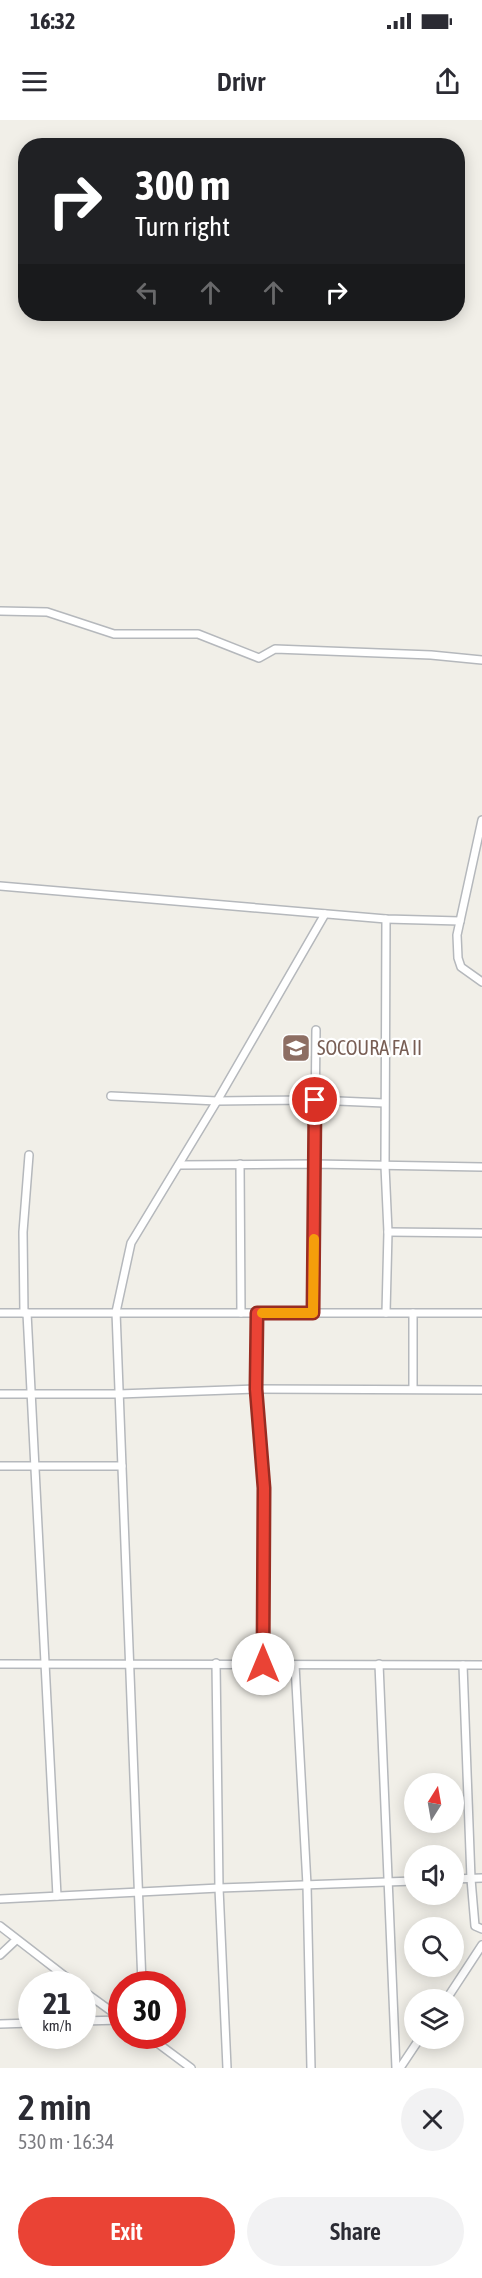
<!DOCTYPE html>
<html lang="en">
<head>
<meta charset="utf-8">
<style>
  body { margin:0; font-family:"Asap Condensed",sans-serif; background:#f2f2f3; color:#2b2b33; height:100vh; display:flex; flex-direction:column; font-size:22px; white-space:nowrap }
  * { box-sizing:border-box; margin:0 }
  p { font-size:20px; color:#7c7c81 }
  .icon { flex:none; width:33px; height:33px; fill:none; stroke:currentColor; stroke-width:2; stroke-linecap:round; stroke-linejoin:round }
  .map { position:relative; height:1948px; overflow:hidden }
  .sheet { display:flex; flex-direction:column; background:#fff; flex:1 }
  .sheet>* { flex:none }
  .top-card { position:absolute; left:18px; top:18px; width:447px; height:183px; border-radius:24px; box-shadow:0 3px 15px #0003; background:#202124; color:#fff; overflow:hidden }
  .needle { width:39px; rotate:11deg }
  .controls { position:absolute; left:404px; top:1653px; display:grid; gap:12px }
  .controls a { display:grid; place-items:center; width:60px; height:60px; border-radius:50%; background:#fff; box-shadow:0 3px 15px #0003; font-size:30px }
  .speed { position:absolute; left:18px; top:1851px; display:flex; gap:12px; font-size:30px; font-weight:700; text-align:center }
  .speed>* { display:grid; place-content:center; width:78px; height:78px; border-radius:50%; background:#fff; box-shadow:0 3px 15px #0003; line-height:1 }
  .speed small { font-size:15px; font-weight:400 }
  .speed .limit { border:9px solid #d22; background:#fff; color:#111 }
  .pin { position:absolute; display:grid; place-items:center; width:51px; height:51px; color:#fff; margin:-26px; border:3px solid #fff; border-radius:50%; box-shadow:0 2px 6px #0007 }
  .me { position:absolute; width:66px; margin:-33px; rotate:0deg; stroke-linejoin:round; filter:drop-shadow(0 0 4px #0008) }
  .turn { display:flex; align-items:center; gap:21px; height:126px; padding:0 18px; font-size:27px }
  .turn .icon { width:78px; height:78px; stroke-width:2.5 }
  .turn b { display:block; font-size:42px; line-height:51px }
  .lanes { display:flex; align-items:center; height:57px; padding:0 18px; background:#0003; justify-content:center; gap:30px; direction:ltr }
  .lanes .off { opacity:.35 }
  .round { display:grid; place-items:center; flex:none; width:63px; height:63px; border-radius:32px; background:#f2f2f3 }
  .overview { display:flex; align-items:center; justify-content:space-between; height:102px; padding:0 18px }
  h1 { font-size:36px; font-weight:600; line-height:45px }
  .button { display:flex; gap:12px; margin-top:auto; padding:12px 18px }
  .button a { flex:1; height:69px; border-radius:36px; background:#ea4335; color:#fff; font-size:24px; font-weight:600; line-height:69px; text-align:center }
  .button a+a { background:#f2f2f3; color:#2b2b33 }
  .status { display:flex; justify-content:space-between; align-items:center; height:42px; padding:0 30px; background:#fff; direction:ltr }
  .status svg { height:16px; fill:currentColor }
  header { display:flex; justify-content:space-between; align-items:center; height:78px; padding:0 18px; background:#fff; font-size:27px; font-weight:600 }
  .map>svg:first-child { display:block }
</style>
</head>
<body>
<div class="status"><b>16:32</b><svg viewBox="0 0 49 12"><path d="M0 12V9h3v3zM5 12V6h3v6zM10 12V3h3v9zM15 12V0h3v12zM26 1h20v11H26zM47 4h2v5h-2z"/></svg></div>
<header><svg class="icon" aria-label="menu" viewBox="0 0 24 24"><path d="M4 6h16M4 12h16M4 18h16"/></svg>Drivr<svg class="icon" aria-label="share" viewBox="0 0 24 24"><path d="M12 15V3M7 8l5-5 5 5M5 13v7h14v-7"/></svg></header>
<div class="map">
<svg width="482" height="1948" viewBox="0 0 482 1948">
  <rect width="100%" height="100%" fill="#f1efe8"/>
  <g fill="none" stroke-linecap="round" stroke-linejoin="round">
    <g stroke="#b5b8bc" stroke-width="10">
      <g id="street">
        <path d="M0,491L47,492L114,514H198L259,538L275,529L431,535L482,540"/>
        <path d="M482,700L457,815L458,838L461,847L482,862"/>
        <path d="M0,766L386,799L460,801"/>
        <path d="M111,976L217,981L315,980L384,983"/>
        <path d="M240,1044L241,1193"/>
        <path d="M179,1045L314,1044L482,1047"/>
        <path d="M388,1112L482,1113"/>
        <path d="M0,1193H482"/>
        <path d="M24,1193L23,1112L29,1035"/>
        <path d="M27,1193L57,1776"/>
        <path d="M257,1193L256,1269L264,1368L263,1544"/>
        <path d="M313,1193L316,910"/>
        <path d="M386,1193L388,1112L385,1046L386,799"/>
        <path d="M413,1269V1193"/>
        <path d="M0,1274H119L256,1269L482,1270"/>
        <path d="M0,1346H122"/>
        <path d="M216,1543L219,1768L227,1948"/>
        <path d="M0,1544L482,1545"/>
        <path d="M379,1544L396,1948"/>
        <path d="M295,1545L307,1765L311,1948"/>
        <path d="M463,1545L471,1759L475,1806L482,1809"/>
        <path d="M453,1759L482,1758"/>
        <path d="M0,1779L219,1768L414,1761"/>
        <path d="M0,1806L75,1864"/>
        <path d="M0,1835L16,1820"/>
        <path d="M142,1864L116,1192L131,1123L217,981L325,794"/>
        <path d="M82,1870L122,1899"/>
        <path d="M446,1880L482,1825"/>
        <path d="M82,1901L122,1900"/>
        <path d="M0,1904L32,1903"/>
        <path d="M148,1916L191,1948"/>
        <path d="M400,1948L420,1918"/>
      </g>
    </g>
    <use href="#street" stroke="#fff" stroke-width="7"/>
  </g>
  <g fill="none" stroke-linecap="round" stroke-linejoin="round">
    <g stroke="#982c22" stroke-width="15">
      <path id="route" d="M263,1544L264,1368L256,1269L257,1193H313L315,980"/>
    </g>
    <use href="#route" stroke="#ea4335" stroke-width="10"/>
    <path stroke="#f59e0b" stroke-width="10" d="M262,1193H313L314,1119"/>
  </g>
  <defs>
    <g id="school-square" transform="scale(1.5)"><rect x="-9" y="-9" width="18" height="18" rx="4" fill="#8d6e63" stroke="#fff"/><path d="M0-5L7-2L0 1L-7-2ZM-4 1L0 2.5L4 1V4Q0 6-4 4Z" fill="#fff"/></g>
  </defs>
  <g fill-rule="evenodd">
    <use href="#school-square" x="296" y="928"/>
  </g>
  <g text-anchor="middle" stroke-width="4.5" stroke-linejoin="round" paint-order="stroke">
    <g font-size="20" fill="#785e54" stroke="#fff" text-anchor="start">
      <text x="317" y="935">SOCOURA FA II</text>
    </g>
  </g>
</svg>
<div class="controls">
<a><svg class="needle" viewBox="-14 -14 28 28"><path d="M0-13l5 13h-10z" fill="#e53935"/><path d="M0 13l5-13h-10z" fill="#7c7c81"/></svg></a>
<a><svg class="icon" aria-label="sound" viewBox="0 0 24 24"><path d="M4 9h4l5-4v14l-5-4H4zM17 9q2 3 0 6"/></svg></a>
<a><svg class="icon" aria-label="search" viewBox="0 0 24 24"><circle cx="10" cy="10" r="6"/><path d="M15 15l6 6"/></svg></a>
<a><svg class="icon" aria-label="layers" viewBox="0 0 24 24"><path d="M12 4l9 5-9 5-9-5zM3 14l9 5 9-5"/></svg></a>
</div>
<div class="speed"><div>21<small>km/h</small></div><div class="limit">30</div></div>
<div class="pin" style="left:315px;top:980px;background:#d93025"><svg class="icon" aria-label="arrive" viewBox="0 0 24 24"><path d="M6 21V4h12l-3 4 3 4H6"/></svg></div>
<svg class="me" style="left:263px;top:1544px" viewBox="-20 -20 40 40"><circle r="19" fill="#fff"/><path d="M0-13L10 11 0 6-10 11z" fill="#ea4335"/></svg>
<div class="top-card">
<div class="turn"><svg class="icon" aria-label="right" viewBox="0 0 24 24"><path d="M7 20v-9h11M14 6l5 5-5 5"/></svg><div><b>300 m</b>Turn right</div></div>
<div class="lanes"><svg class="icon off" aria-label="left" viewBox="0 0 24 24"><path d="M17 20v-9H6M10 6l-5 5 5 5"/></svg><svg class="icon off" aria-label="ahead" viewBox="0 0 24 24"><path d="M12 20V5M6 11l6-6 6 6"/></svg><svg class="icon off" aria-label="ahead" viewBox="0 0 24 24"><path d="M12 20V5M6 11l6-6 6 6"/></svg><svg class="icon" aria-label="right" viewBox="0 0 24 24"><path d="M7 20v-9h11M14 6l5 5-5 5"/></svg></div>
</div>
</div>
<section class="sheet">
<div class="overview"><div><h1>2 min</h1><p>530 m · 16:34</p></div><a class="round"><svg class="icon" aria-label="close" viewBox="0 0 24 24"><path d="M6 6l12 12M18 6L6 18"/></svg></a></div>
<div class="button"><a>Exit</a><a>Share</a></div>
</section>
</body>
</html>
